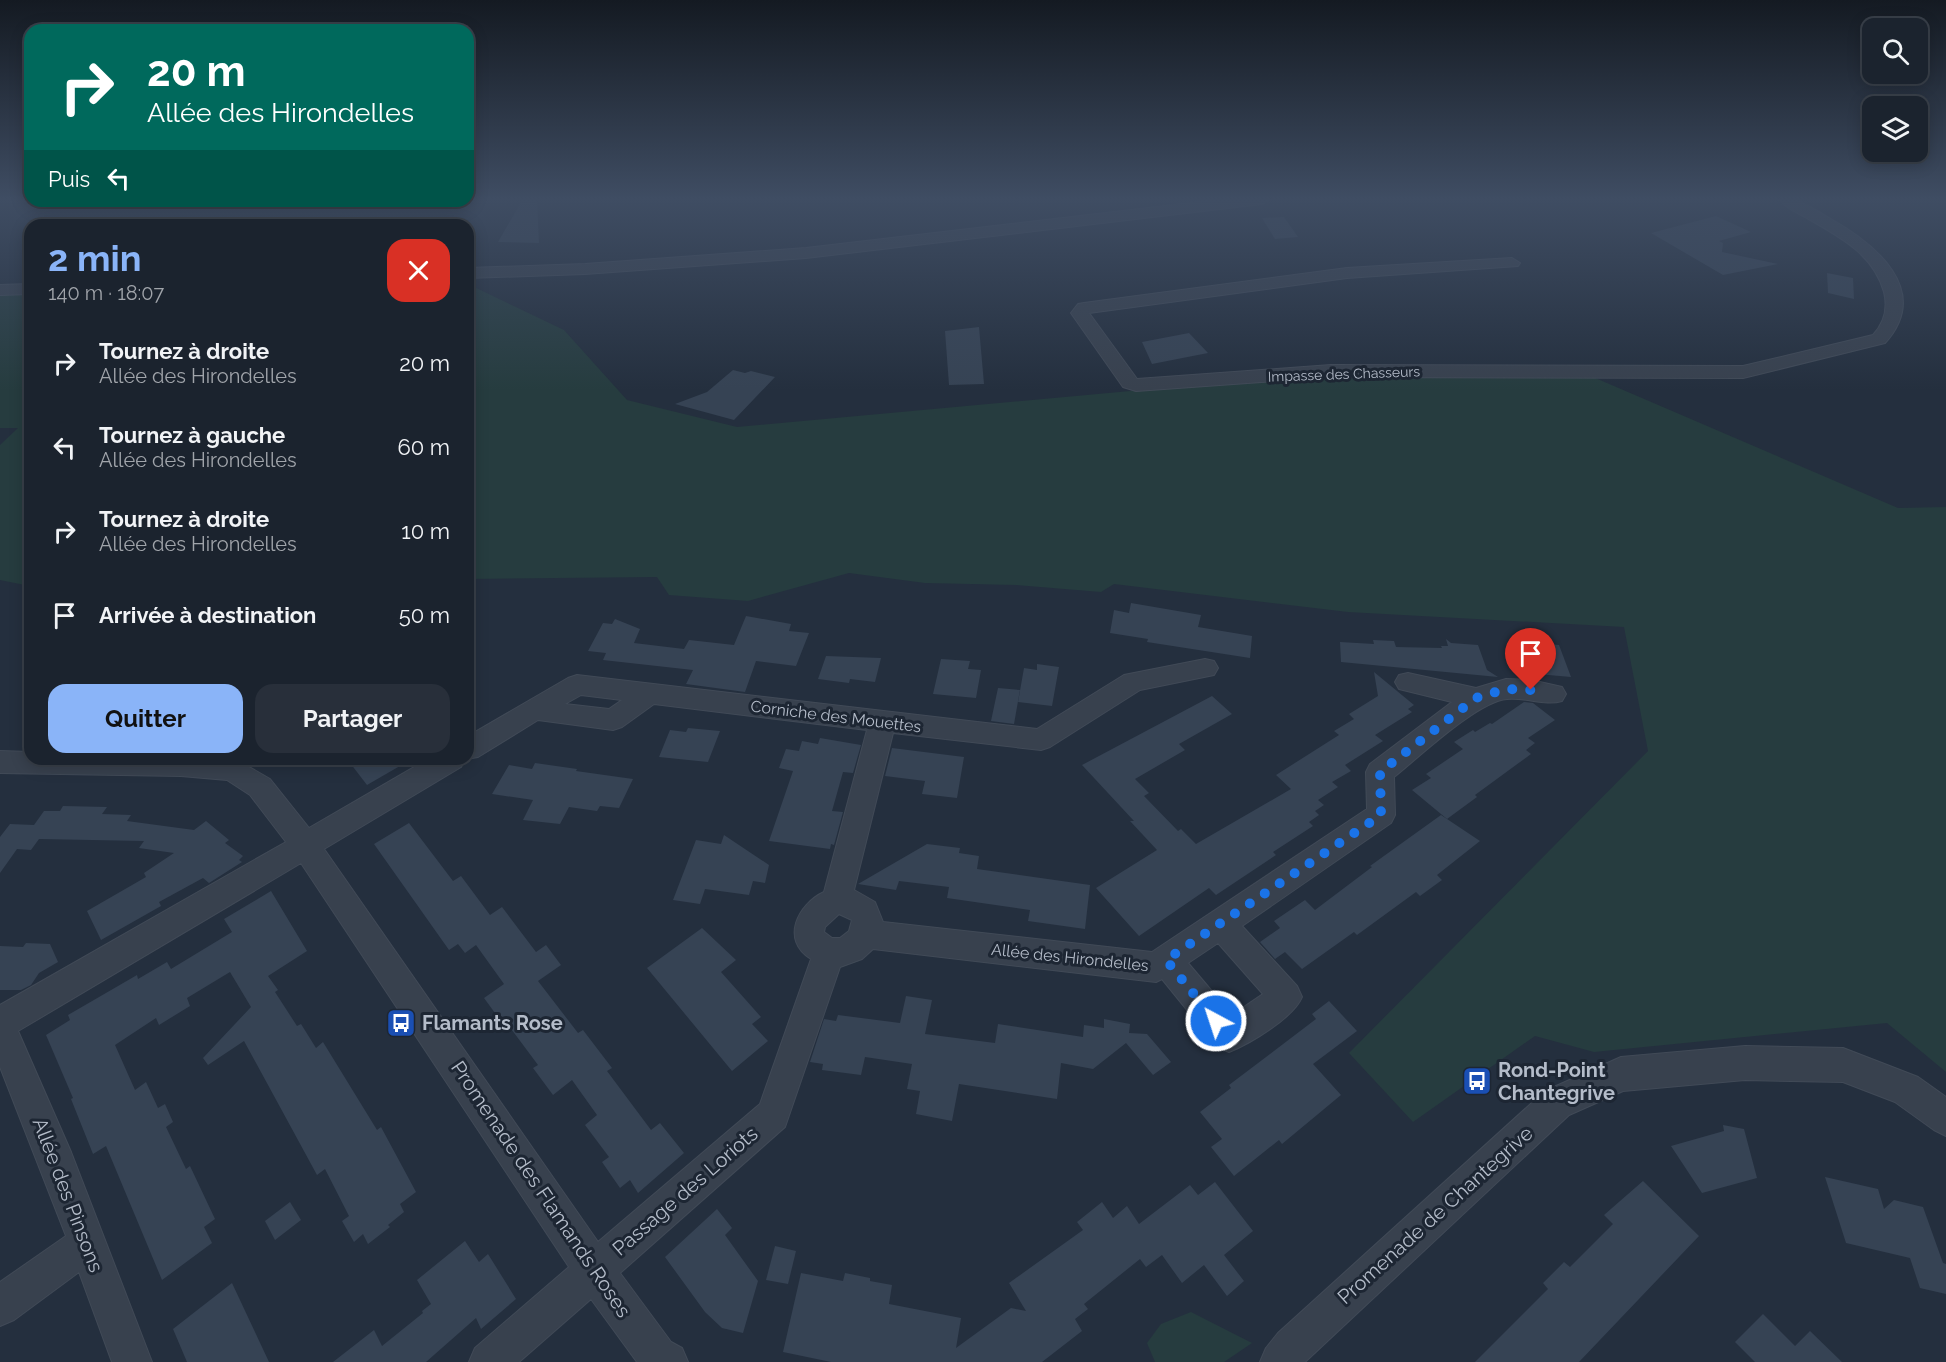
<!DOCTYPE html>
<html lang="fr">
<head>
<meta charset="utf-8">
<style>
  body { margin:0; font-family:Raleway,sans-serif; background:#282f3a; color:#f1f3f6; height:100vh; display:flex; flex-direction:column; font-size:22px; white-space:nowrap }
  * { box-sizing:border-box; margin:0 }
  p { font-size:20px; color:#a0a4aa }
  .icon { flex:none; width:33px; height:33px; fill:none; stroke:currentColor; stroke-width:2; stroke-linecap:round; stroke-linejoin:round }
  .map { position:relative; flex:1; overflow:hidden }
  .panel { position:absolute; left:24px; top:219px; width:450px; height:546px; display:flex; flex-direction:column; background:#1b232e; border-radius:18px; box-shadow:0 3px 15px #0003,0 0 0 2px #39404a }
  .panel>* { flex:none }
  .banner { position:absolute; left:24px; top:24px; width:450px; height:183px; border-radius:18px; box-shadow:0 3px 15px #0003,0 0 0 2px #39404a; background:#00695c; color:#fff; overflow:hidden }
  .controls { position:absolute; left:1862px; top:18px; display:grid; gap:12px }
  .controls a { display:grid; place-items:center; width:66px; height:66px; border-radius:12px; background:#1b232e; box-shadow:0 3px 15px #0003,0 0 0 2px #39404a; font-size:30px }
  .pin { position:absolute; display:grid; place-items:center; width:51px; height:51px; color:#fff; margin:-62px -26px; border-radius:50% 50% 50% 0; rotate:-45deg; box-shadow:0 0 6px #0007 }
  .pin .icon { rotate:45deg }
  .me { position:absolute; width:66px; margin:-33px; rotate:320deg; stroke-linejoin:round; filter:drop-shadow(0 0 4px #0008) }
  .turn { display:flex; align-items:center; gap:21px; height:126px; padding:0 24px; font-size:27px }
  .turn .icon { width:78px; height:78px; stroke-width:2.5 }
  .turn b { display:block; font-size:42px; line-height:51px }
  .then { display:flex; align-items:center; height:57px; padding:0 24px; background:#0003; gap:12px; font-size:22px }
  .round { display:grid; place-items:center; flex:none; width:63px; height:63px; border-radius:18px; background:#282f3a }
  .overview { display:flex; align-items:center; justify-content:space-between; height:102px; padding:0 24px }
  h1 { font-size:36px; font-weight:700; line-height:45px; color:#8ab4f8 }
  .button { display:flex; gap:12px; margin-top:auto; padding:12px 24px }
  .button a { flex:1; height:69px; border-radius:18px; background:#8ab4f8; color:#111; font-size:24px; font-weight:700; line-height:69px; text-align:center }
  .button a+a { background:#282f3a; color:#f1f3f6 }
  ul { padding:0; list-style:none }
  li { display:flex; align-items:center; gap:18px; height:84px; padding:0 24px }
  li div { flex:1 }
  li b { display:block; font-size:22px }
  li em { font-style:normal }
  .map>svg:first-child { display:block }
</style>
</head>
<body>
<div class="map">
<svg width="1946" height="1362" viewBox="0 0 1946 1362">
  <rect width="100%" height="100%" fill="#242f3e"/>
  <g fill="#263c3f">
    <path d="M468,284L564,330L627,400L737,427L1273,378L1579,371L1898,508L1946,507V1072L1887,1023L1594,1052L1535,1036L1413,1122L1349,1053L1648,751L1624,627L1348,612L1114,584L1101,592L1016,585L925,583L849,573L748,601L669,595L657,577L468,579Z"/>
    <path d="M0,293H30V586L0,580V445L18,428H0Z"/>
    <path d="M1191,1312L1252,1343L1224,1362H1155L1147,1343L1161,1324Z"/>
  </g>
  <g fill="#364354">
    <path d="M523,199H537L539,243L498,242Z"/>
    <path d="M1716,216L1751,232L1719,241L1723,243L1722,252L1778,264L1723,275L1651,233Z"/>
    <path d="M1284,217L1298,237L1275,239L1262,218Z"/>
    <path d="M1827,273L1853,278L1854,299L1828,293Z"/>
    <path d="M979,327L984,384L949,385L945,331Z"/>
    <path d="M1189,333L1208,353L1152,364L1142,342Z"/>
    <path d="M733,370L745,373L751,371L775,377L734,420L675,404L707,392Z"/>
    <path d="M1131,603L1201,615L1198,627L1252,636L1250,658L1147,642L1148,639L1110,633L1114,610L1129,613Z"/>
    <path d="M746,616L791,624L789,631L809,633L796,666L756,661L745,692L686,684L693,670L603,660L606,653L588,651L603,623L612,624L615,619L640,629L634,643L684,649L689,640L734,645Z"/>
    <path d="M1446,639L1451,643L1478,645L1487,670L1498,677L1341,662L1340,642L1374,644L1373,640L1394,641L1396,647L1442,648L1441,646H1448Z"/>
    <path d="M1538,643L1559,645L1571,677L1537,674L1528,651L1540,652Z"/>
    <path d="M826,656L881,658L875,682L850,679L849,683L818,679Z"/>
    <path d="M941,659L970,661L968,669L981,670L976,698L933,694Z"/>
    <path d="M1037,664L1059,667L1052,706L1018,702L1024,668L1037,670Z"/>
    <path d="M1374,672L1414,705L1408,709L1412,712L1375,735L1383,741L1345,765L1351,771L1332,782L1338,787L1318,800L1324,805L1315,811L1319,815L1309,822L1313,826L1273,852L1276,855L1216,895L1209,888L1139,936L1096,888L1157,850L1130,821H1134L1082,765L1212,696L1232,714L1179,744L1185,750L1135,779L1149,793L1144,796L1178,831L1181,829L1196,844L1291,789L1276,775L1339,735L1334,731L1354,719L1349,714L1378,696Z"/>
    <path d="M998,688L1020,690L1014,724L991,721Z"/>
    <path d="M1524,702L1533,703L1555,720L1528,738L1535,743L1526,750L1531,754L1475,795L1477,797L1447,819L1412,790L1431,778L1426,774L1463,749L1454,742L1473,730L1475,732L1490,723L1492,724Z"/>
    <path d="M688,728L720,731L708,762L659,757L670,730L686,732Z"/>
    <path d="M820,738L861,745L853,773L843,772L832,811L843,812L834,845L831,844L830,849L769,841L793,771L779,768L786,749L799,751L802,741L818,744Z"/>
    <path d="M892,748L964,757L957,798L922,794L925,781L885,776Z"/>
    <path d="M347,759H412L367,785Z"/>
    <path d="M535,763L577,769L576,771L633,779L619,808L600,806L597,811L569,807L560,824L523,820L533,800L492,794L509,765L532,769Z"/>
    <path d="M63,806L107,807L102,814L131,815L127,821L194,830L206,821L229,840L225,843L243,856L239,860L242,862L209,883L203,878L159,902L161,906L101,940L87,911L146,877L144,873L174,853L139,848L144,841L39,839L31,850L17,849L0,873V837L10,824L34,825L44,811H60Z"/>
    <path d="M1441,815L1480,841L1437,875L1442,880L1420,896L1416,892L1357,935L1354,932L1302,969L1285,952L1275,959L1260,942L1280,928L1274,921L1305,900L1315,910L1372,867L1370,866Z"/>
    <path d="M409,823L453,881L461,876L490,915L502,907L536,952L546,945L561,965L538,981L578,1033L583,1030L612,1068L607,1071L651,1130L660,1123L684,1153L638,1193L630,1180L620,1188L602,1162L609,1157L585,1125L597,1115L572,1080L553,1095L533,1068L538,1065L506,1022L503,1024L484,998L504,984L476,945L465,953L458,944L449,950L374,844Z"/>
    <path d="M724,835L769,865L765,883L753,881L749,895L705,889L700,904L673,900L696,840L721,844Z"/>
    <path d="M927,844L960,848L959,853L979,856L977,869L1090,885L1085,929L1028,921L1030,910L947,898L949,887L899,881L896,890L858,884Z"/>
    <path d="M271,891L307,951L268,976L278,990L275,992L297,1026L301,1024L316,1048L323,1042L377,1130L381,1127L416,1192L400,1204L404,1212L388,1225L390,1227L368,1244L363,1234L354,1242L342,1221L349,1216L325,1169L317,1175L244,1041L208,1065L203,1058L251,1007L230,972L187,998L190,1006L159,1025L156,1018L115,1045L135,1090L146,1082L158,1108L165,1104L173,1122L166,1127L186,1169L190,1166L215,1219L204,1227L212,1243L162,1280L106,1146L93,1154L71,1099L73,1098L46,1035L70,1020L68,1015L137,975L138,979L167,962L171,969L232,932L224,919Z"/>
    <path d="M702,928L736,960L721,972L761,1017L752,1024L768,1041L732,1071L647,968Z"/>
    <path d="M26,943L50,944L58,962L39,973L31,985L21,990H0V946L23,947Z"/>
    <path d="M906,996L932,1000L925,1034L995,1043L998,1024L1083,1037L1084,1025L1104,1028V1019L1130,1024L1129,1033L1147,1034L1171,1062L1153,1075L1126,1043L1093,1069L1061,1063L1057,1099L959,1084L952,1121L916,1114L920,1091L907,1089L912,1064L865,1057L861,1075L822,1070L823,1064L810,1062L824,1019L836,1021L838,1015L900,1023Z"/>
    <path d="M1329,1001L1357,1031L1313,1064L1341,1095L1282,1144L1279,1140L1234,1176L1211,1147L1222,1139L1200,1112L1231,1088L1229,1085L1316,1019L1312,1014Z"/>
    <path d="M1723,1125L1744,1129L1757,1178L1702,1193L1671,1146L1724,1131Z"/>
    <path d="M1825,1177L1878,1189L1884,1209L1894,1200L1923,1207L1943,1263L1946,1264V1294L1920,1288L1910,1258L1846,1243Z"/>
    <path d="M1643,1181L1699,1236L1579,1362H1475L1548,1289L1543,1283L1564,1262L1570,1267L1613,1224L1604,1215Z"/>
    <path d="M1215,1182L1253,1231L1224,1255L1244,1281L1227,1296L1204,1265L1182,1283L1162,1255L1146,1267L1140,1259L1084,1304L1088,1309L1075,1319L1082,1331L1042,1362H831L783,1352L801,1273L843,1281L845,1273L870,1278V1281L892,1285L889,1304L961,1318L956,1348L1011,1308L1026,1311L1009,1283L1083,1230L1077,1222L1102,1202L1113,1218L1127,1206L1139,1224L1190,1185L1198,1195Z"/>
    <path d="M290,1202L301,1220L275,1240L265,1221Z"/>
    <path d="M717,1209L732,1228L725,1235L758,1281L743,1333L722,1328L705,1312L665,1257Z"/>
    <path d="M465,1241L479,1262L488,1254L516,1299L481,1329L476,1318L426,1362H333L374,1330L382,1346L423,1313L422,1311L431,1304L417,1280Z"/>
    <path d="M775,1246L796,1251L788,1284L766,1280Z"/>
    <path d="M232,1283L269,1362H187L173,1329Z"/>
    <path d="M1763,1314L1795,1346L1810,1331L1842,1362H1755L1735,1342Z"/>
  </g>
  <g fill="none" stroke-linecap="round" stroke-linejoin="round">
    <g stroke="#414a57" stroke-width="2">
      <g id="street">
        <path d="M1225,199H1270L1262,204L806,258L585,274L468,278V268L585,264L806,248Z"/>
        <path d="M1779,199C1801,199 1810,207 1829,218C1874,243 1933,290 1885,343L1743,378L1331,377L1136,391L1123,387L1071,313L1078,304L1084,303L1347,268L1512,258L1520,263L1518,266L1347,278L1089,313L1137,379L1331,365L1743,366L1873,335C1884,323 1888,308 1884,292C1873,253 1838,236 1805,217C1796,212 1784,207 1779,199Z"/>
        <path d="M30,284V294L0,295V285Z"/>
        <path d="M1205,659L1214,661L1218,668L1214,675L1140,690L1050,747L1041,750L893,733L854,890L875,902L883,922L1152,952L1367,809L1366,772L1370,764L1452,702L1399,689L1395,682L1399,675L1408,673L1476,688L1506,679L1531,680L1562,687L1566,694L1562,701C1545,706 1526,697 1507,699C1478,701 1419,757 1394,777L1395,815L1391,823L1242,926L1297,986L1302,997C1294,1017 1250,1044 1229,1052L1217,1047L1162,979L1156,982L873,949L862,959L840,967L785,1127L620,1273L671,1342L682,1348L688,1362H637L591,1299L519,1362H469L475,1348L569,1267L301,863L18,1031L71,1152L152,1362H112L79,1272L14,1320L0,1326V1282L66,1236L0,1067V1005L286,842L250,795L227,780L181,776L0,773V751L30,752V759H235L270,779L309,828L428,759H465L461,767L324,849L598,1242L760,1104L811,959C780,940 798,904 824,892L867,730L654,704L622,727L613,730L538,720L478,757L466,759H468V736L568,678L577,675L1037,729L1124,675ZM581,695L622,700L609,709L565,704ZM839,914L852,920L849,931L840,938H832L824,932L825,927ZM1218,943L1263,994L1232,1015L1188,963Z"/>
        <path d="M1745,1046L1843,1048L1918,1077L1946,1097V1136L1934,1130L1895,1102L1843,1082L1745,1080L1623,1091L1569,1115L1305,1362H1260L1266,1348L1278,1333L1545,1091L1621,1057Z"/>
      </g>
    </g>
    <use href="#street" fill="#38414e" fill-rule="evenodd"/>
  </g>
  <linearGradient id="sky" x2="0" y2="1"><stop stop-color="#141a22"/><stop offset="0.51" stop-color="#3f4d63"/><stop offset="1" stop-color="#3f4d63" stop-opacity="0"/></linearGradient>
  <rect width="1946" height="390" fill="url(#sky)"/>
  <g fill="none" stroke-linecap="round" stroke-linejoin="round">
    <path stroke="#1a73e8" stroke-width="10" stroke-dasharray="0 18" d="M1216,1021L1166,960L1381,815L1380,772L1476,698L1506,689L1531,690"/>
  </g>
  <defs>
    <g id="bus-square" transform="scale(1.5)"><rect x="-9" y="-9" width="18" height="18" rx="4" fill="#1a4fb4" stroke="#1d2633"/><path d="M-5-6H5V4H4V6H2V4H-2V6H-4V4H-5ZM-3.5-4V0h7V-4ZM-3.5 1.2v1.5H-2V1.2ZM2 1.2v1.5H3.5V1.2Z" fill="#fff"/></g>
  </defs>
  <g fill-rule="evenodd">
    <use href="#bus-square" x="401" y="1023"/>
    <use href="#bus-square" x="1477" y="1081"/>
  </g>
  <g text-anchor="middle" stroke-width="6" stroke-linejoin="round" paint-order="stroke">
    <g font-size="14" fill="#b4bcc9" stroke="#1d2633">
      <text transform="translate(1344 374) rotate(-2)" y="5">Impasse des Chasseurs</text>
    </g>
    <g font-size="16" fill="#b4bcc9" stroke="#1d2633">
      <text transform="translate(836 716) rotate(7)" y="6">Corniche des Mouettes</text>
      <text transform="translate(1070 957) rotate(6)" y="6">Allée des Hirondelles</text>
    </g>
    <g font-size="20" font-weight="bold" fill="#b4bcc9" stroke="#1d2633" text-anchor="start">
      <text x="422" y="1030">Flamants Rose</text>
      <text x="1498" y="1077">Rond-Point<tspan x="1498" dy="23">Chantegrive</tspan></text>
    </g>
    <g font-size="20" fill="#b4bcc9" stroke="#1d2633">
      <text transform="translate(541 1189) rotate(56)" y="7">Promenade des Flamands Roses</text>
      <text transform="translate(685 1191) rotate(-41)" y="7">Passage des Loriots</text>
      <text transform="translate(68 1195) rotate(69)" y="7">Allée des Pinsons</text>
      <text transform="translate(1435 1215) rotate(-42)" y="7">Promenade de Chantegrive</text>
    </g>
  </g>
</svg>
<div class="controls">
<a><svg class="icon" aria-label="search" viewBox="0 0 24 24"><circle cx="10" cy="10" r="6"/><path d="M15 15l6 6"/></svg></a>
<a><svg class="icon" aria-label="layers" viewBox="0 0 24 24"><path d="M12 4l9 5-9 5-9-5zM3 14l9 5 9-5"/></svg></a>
</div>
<div class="pin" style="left:1531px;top:690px;background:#d93025"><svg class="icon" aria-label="arrive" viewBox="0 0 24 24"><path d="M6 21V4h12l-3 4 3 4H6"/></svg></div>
<svg class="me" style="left:1216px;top:1021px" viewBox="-20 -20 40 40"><circle r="17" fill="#1a73e8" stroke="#fff" stroke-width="3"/><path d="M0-11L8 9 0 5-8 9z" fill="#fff"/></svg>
<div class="banner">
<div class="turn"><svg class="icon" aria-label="right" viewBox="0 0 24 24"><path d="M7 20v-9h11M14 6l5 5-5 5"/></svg><div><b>20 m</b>Allée des Hirondelles</div></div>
<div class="then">Puis<svg class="icon" aria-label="left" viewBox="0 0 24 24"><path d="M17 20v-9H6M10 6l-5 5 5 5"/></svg></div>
</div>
<section class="panel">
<div class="overview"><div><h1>2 min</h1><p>140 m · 18:07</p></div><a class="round" style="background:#d93025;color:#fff"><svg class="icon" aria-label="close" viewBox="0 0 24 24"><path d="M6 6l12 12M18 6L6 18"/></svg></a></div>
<ul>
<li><svg class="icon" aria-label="right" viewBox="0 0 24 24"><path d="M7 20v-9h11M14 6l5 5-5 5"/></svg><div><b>Tournez à droite</b><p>Allée des Hirondelles</p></div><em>20 m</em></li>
<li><svg class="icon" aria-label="left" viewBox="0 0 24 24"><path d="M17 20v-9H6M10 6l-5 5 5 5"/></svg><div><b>Tournez à gauche</b><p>Allée des Hirondelles</p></div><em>60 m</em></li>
<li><svg class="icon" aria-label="right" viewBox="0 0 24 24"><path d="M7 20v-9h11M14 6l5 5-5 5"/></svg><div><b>Tournez à droite</b><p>Allée des Hirondelles</p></div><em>10 m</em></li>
<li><svg class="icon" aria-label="arrive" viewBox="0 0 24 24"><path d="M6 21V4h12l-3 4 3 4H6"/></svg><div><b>Arrivée à destination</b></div><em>50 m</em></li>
</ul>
<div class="button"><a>Quitter</a><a>Partager</a></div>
</section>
</div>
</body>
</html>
